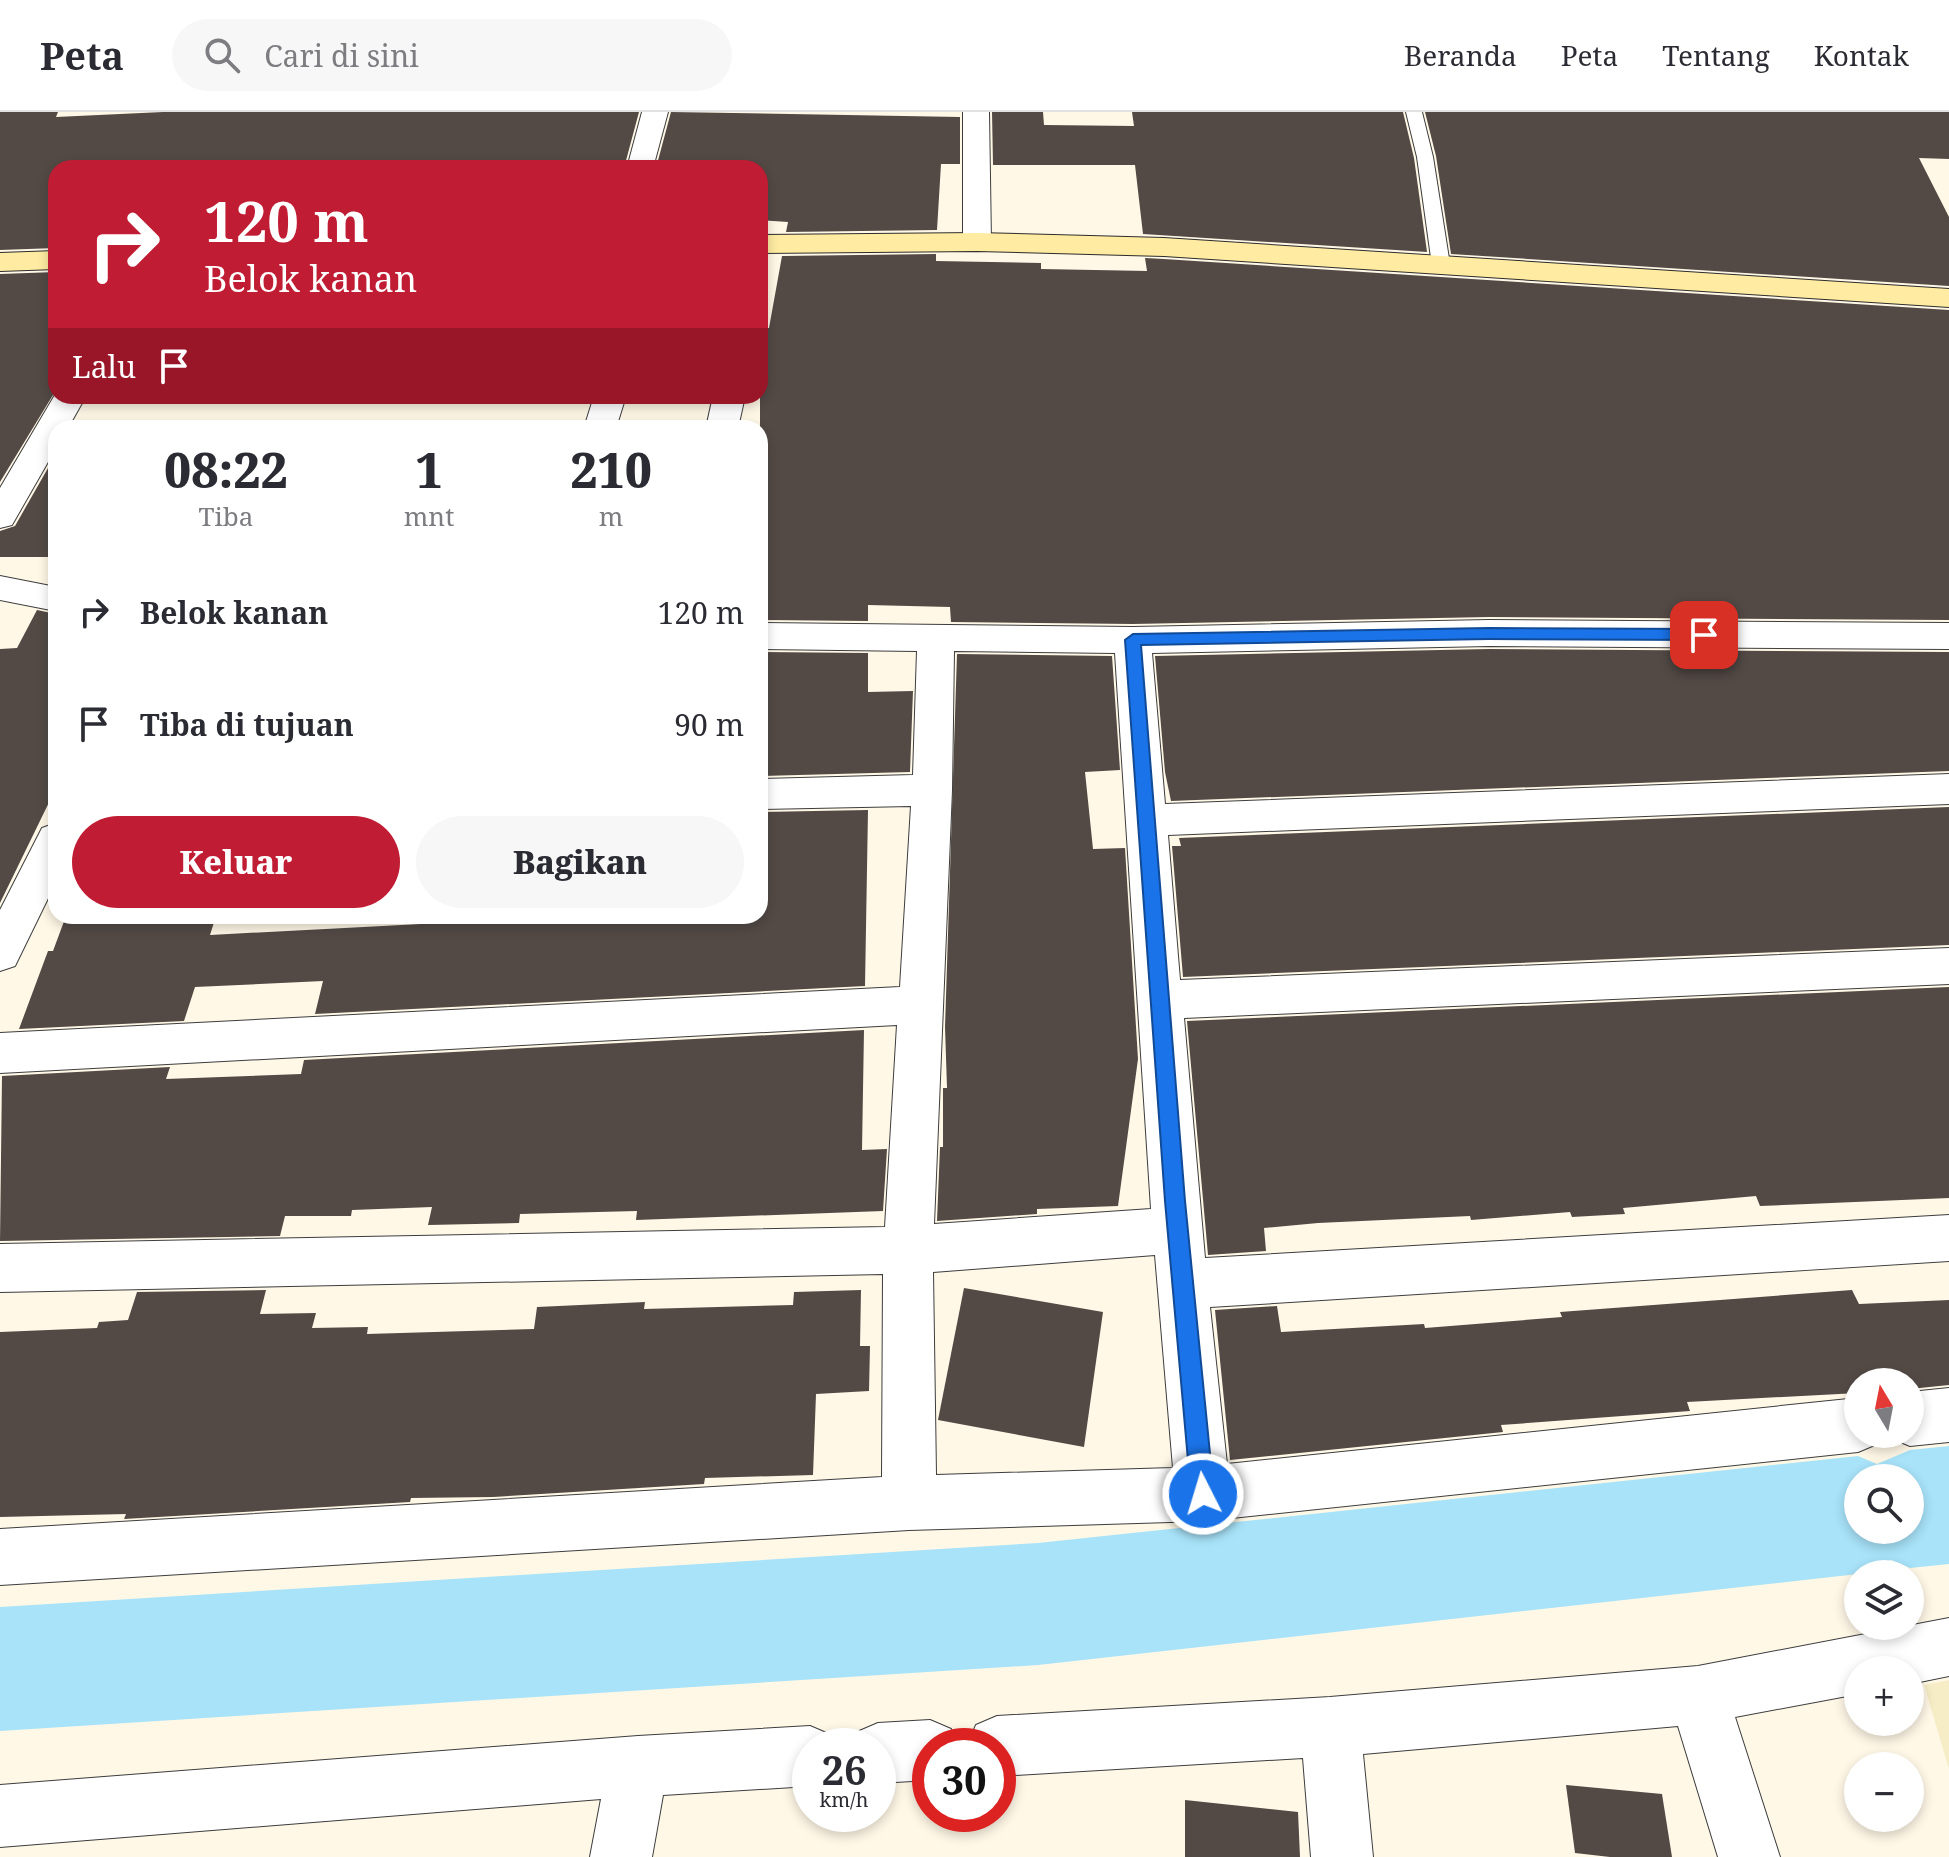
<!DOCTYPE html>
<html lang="id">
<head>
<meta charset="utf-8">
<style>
  body { margin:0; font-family:"Noto Serif",serif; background:#f7f7f7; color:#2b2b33; height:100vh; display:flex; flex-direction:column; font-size:30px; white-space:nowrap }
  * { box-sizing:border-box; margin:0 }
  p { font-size:26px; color:#7c7c81 }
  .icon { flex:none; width:44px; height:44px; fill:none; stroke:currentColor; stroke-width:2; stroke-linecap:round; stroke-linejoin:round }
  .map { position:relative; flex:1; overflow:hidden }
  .side { position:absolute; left:48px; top:308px; width:720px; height:504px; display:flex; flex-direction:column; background:#fff; border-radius:24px; box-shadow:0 4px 12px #0003 }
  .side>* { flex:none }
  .hud { position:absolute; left:48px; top:48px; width:720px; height:244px; border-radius:24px; box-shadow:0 4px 12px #0003; background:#c01c33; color:#fff; overflow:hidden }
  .needle { width:52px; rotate:350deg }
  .tools { position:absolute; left:1844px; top:1256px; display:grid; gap:16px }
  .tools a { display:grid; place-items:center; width:80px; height:80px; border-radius:50%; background:#fff; box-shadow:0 4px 12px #0003; font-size:40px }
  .speed { position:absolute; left:792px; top:1616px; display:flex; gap:16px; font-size:40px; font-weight:700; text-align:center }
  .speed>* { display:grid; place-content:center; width:104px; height:104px; border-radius:50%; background:#fff; box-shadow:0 4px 12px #0003; line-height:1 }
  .speed small { font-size:20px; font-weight:400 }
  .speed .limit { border:12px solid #d22; background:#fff; color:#111 }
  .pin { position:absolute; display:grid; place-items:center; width:68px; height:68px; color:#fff; margin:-34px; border-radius:16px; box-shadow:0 4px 12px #0006 }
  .me { position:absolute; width:88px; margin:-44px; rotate:355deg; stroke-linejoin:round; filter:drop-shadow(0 0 6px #0008) }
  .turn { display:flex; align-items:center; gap:28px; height:168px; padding:0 24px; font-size:36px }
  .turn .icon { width:104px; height:104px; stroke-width:2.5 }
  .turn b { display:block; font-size:56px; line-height:68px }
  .then { display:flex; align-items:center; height:76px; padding:0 24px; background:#0003; gap:16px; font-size:30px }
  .eta { display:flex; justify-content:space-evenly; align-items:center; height:136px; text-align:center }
  .eta b { font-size:48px; font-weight:800; line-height:56px }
  .cta { display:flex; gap:16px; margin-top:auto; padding:16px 24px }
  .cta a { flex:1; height:92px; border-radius:48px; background:#c01c33; color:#fff; font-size:32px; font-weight:800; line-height:92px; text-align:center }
  .cta a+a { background:#f7f7f7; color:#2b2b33 }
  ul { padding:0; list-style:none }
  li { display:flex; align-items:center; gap:24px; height:112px; padding:0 24px }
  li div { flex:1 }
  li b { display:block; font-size:30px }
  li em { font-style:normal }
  header { display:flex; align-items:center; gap:48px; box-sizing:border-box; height:112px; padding:0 40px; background:#fff; border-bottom:2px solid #e1e1e2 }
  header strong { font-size:38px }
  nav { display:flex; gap:44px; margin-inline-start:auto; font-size:28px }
  .search { width:560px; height:72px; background:#f7f7f7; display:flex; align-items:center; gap:20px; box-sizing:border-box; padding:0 28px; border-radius:44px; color:#7c7c81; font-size:30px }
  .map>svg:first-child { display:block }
</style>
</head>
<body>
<header>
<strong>Peta</strong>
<div class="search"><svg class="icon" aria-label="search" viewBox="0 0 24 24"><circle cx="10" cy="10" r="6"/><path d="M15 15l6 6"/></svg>Cari di sini</div>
<nav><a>Beranda</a><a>Peta</a><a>Tentang</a><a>Kontak</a></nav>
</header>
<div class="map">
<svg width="1949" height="1745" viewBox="0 0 1949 1745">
  <rect width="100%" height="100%" fill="#fff8e7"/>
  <path fill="#f6edc6" d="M1949,1568V1657L1924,1573Z"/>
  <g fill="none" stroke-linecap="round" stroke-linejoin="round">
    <path fill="#a8e3f9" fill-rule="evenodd" d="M1949,1334V1452L1910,1456L1891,1448L1858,1462L1038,1553L0,1619V1495L1038,1431L1858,1344L1877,1352L1910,1338ZM1858,1366H1910V1418H1858Z"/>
  </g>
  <g fill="#534a46">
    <path d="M0,0H58L56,5L163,0H639L624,56H56V136L0,138Z"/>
    <path d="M671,0L960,5V52H941L937,118L786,120L788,110L760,108V56H656Z"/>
    <path d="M992,0H1043L1044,13L1134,14L1132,0H1403L1414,46L1427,140L1143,122L1135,53H993Z"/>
    <path d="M1425,0H1949V47L1919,46L1949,105V174L1451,142L1436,44Z"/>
    <path d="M936,142V149L1041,151V157L1147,159L1145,146L1164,147L1949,198V508L1489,505L1133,512L951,510L950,495L868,493V509L760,508V479L768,433H760V216H769L782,144Z"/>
    <path d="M56,160V278L0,370V162Z"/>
    <path d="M56,342V445H0V419L15,414Z"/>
    <path d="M37,498L56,502V676L0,791V537L17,536Z"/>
    <path d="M1489,537L1949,540V659L1171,689L1165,660L1155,544Z"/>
    <path d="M760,540L868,541V580L913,579L910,660L760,664Z"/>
    <path d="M957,542L1112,544L1120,658L1085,660L1093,737L1125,736L1138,947L1118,1094L1037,1097V1102L937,1109L940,1035H943V976H947L945,915Z"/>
    <path d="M1949,695V833L1183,865L1172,734H1181L1179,726Z"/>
    <path d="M868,698L865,874L315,902L323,869L195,875L184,909L19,917L48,839H53L66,804H216L210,823L497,808V804H760V700Z"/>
    <path d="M1949,875V1086L1760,1094L1756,1084L1623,1096L1625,1102L1572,1105L1570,1100L1471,1108L1470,1104L1318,1111L1264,1116L1266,1139L1208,1143L1187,909Z"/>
    <path d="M864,918L862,1038L887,1037L883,1099L636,1108L637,1099L520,1102L519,1111L428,1113L432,1095L352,1098L351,1104H285L280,1124L0,1129L2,964L170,955L166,967L301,962L304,948Z"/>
    <path d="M964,1176L1103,1200L1084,1335L938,1308Z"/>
    <path d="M266,1178L260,1202L316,1201L312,1216L368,1215L367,1222L534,1217L537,1195L645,1190L644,1197L793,1193L794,1180L861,1178L860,1234H870L869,1279L816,1282L813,1363L705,1366L704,1372L493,1385L411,1386L410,1390L124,1407L126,1402L0,1405V1220L97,1216L99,1210L128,1208L137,1180Z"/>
    <path d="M1852,1178L1859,1192L1949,1188V1273L1910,1277V1270H1858V1281L1687,1290L1690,1299L1501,1313L1503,1320L1230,1348L1215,1198L1277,1194L1281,1220L1424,1212L1425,1216L1562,1205L1560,1200Z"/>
    <path d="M1566,1673L1662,1682L1672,1745H1610L1575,1741Z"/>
    <path d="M1185,1688L1298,1700L1300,1745H1185Z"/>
  </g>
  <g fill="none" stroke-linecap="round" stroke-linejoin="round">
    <g stroke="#3d3d3d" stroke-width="2">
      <path id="lane" d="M1406,0H1422L1433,45L1450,153L1441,159L1432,153L1417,45Z"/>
    </g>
    <g stroke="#3d3d3d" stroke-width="2">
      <g id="street">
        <path d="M642,0H668L653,56H627Z"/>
        <path d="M963,0H989L991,130L987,136L977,139L967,136L963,130Z"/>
        <path d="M56,281V284H86L68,316H56V336L12,413L0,416V376Z"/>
        <path d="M594,284H626L616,316H584Z"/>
        <path d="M713,284H745L738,316H706Z"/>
        <path d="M0,464L56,475V499L0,488Z"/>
        <path d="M1489,508L1949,511V537L1489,534L1152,541L1165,692L1949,662V692L1168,723L1180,868L1949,836V872L1184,906L1205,1146L1949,1103V1149L1210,1195L1227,1352L1858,1286V1322H1881L1877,1332L1858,1340L1203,1409L909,1418L0,1473V1417L882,1365L883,1162L0,1180V1132L885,1115L897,913L0,961V921L900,875L911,694L760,697V667L913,663L917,539L760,537V511L1133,515ZM954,539L1115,541L1151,1097L934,1112L952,678ZM1155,1143L1173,1356L936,1363L933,1160Z"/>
        <path d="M56,711V770L15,854L0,859V798L42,716Z"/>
        <path d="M1949,1276V1330L1910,1334L1891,1326L1890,1322H1910V1280Z"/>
        <path d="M1949,1506V1564L1910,1572V1558H1858V1582L1735,1605L1780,1745H1718L1678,1614L1363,1642L1373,1745H1311L1303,1646L998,1664V1634H967L976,1613L997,1604L1330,1585L1698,1554Z"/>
        <path d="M930,1608L951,1617L958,1634H930V1668L878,1671V1634H851L857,1620L878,1611Z"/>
        <path d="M810,1614L831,1623L836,1634H810V1674L663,1683L652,1745H590L601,1687L0,1735V1673L638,1624Z"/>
      </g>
    </g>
    <g stroke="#2c2c2c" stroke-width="2">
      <g id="secondary">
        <path d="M977,121L1164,126L1949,177V195L1164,144L977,139L760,141V123Z"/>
        <path d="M56,139V157L0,159V141Z"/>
      </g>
    </g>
    <use href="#lane" fill="#fff" fill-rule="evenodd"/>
    <use href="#street" fill="#fff" fill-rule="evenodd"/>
    <use href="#secondary" fill="#ffeca2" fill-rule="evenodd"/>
  </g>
  <path fill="#1a73e8" stroke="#114b97" stroke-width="2" d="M1489,516L1704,517L1711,523L1704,528L1489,527L1141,533L1185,1089L1214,1382L1211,1390L1203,1394L1195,1390L1191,1382L1165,1089L1125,528L1133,522Z"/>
</svg>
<div class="tools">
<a><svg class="needle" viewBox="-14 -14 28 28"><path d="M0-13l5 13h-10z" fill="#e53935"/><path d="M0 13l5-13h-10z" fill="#7c7c81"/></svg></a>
<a><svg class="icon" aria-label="search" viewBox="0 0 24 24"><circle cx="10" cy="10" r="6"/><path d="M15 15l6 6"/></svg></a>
<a><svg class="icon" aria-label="layers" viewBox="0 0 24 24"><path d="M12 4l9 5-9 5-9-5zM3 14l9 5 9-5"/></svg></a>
<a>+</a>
<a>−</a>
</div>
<div class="speed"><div>26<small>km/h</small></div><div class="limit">30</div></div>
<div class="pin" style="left:1704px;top:523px;background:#d93025"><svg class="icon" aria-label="arrive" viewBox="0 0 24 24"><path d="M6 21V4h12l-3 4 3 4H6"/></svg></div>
<svg class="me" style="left:1203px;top:1382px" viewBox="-20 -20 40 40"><circle r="17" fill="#1a73e8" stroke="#fff" stroke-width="3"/><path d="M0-11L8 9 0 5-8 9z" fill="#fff"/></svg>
<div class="hud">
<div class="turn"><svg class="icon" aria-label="right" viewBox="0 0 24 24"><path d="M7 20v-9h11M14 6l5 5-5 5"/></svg><div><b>120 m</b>Belok kanan</div></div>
<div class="then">Lalu<svg class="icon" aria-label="arrive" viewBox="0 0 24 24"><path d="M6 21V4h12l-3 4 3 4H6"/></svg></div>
</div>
<section class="side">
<div class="eta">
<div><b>08:22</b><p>Tiba</p></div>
<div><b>1</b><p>mnt</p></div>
<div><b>210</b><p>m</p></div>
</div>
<ul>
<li><svg class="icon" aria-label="right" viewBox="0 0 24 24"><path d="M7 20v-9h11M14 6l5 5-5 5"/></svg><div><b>Belok kanan</b></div><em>120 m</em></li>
<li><svg class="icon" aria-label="arrive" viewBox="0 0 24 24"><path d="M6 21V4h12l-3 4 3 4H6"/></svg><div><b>Tiba di tujuan</b></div><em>90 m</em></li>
</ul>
<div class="cta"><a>Keluar</a><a>Bagikan</a></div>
</section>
</div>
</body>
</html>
